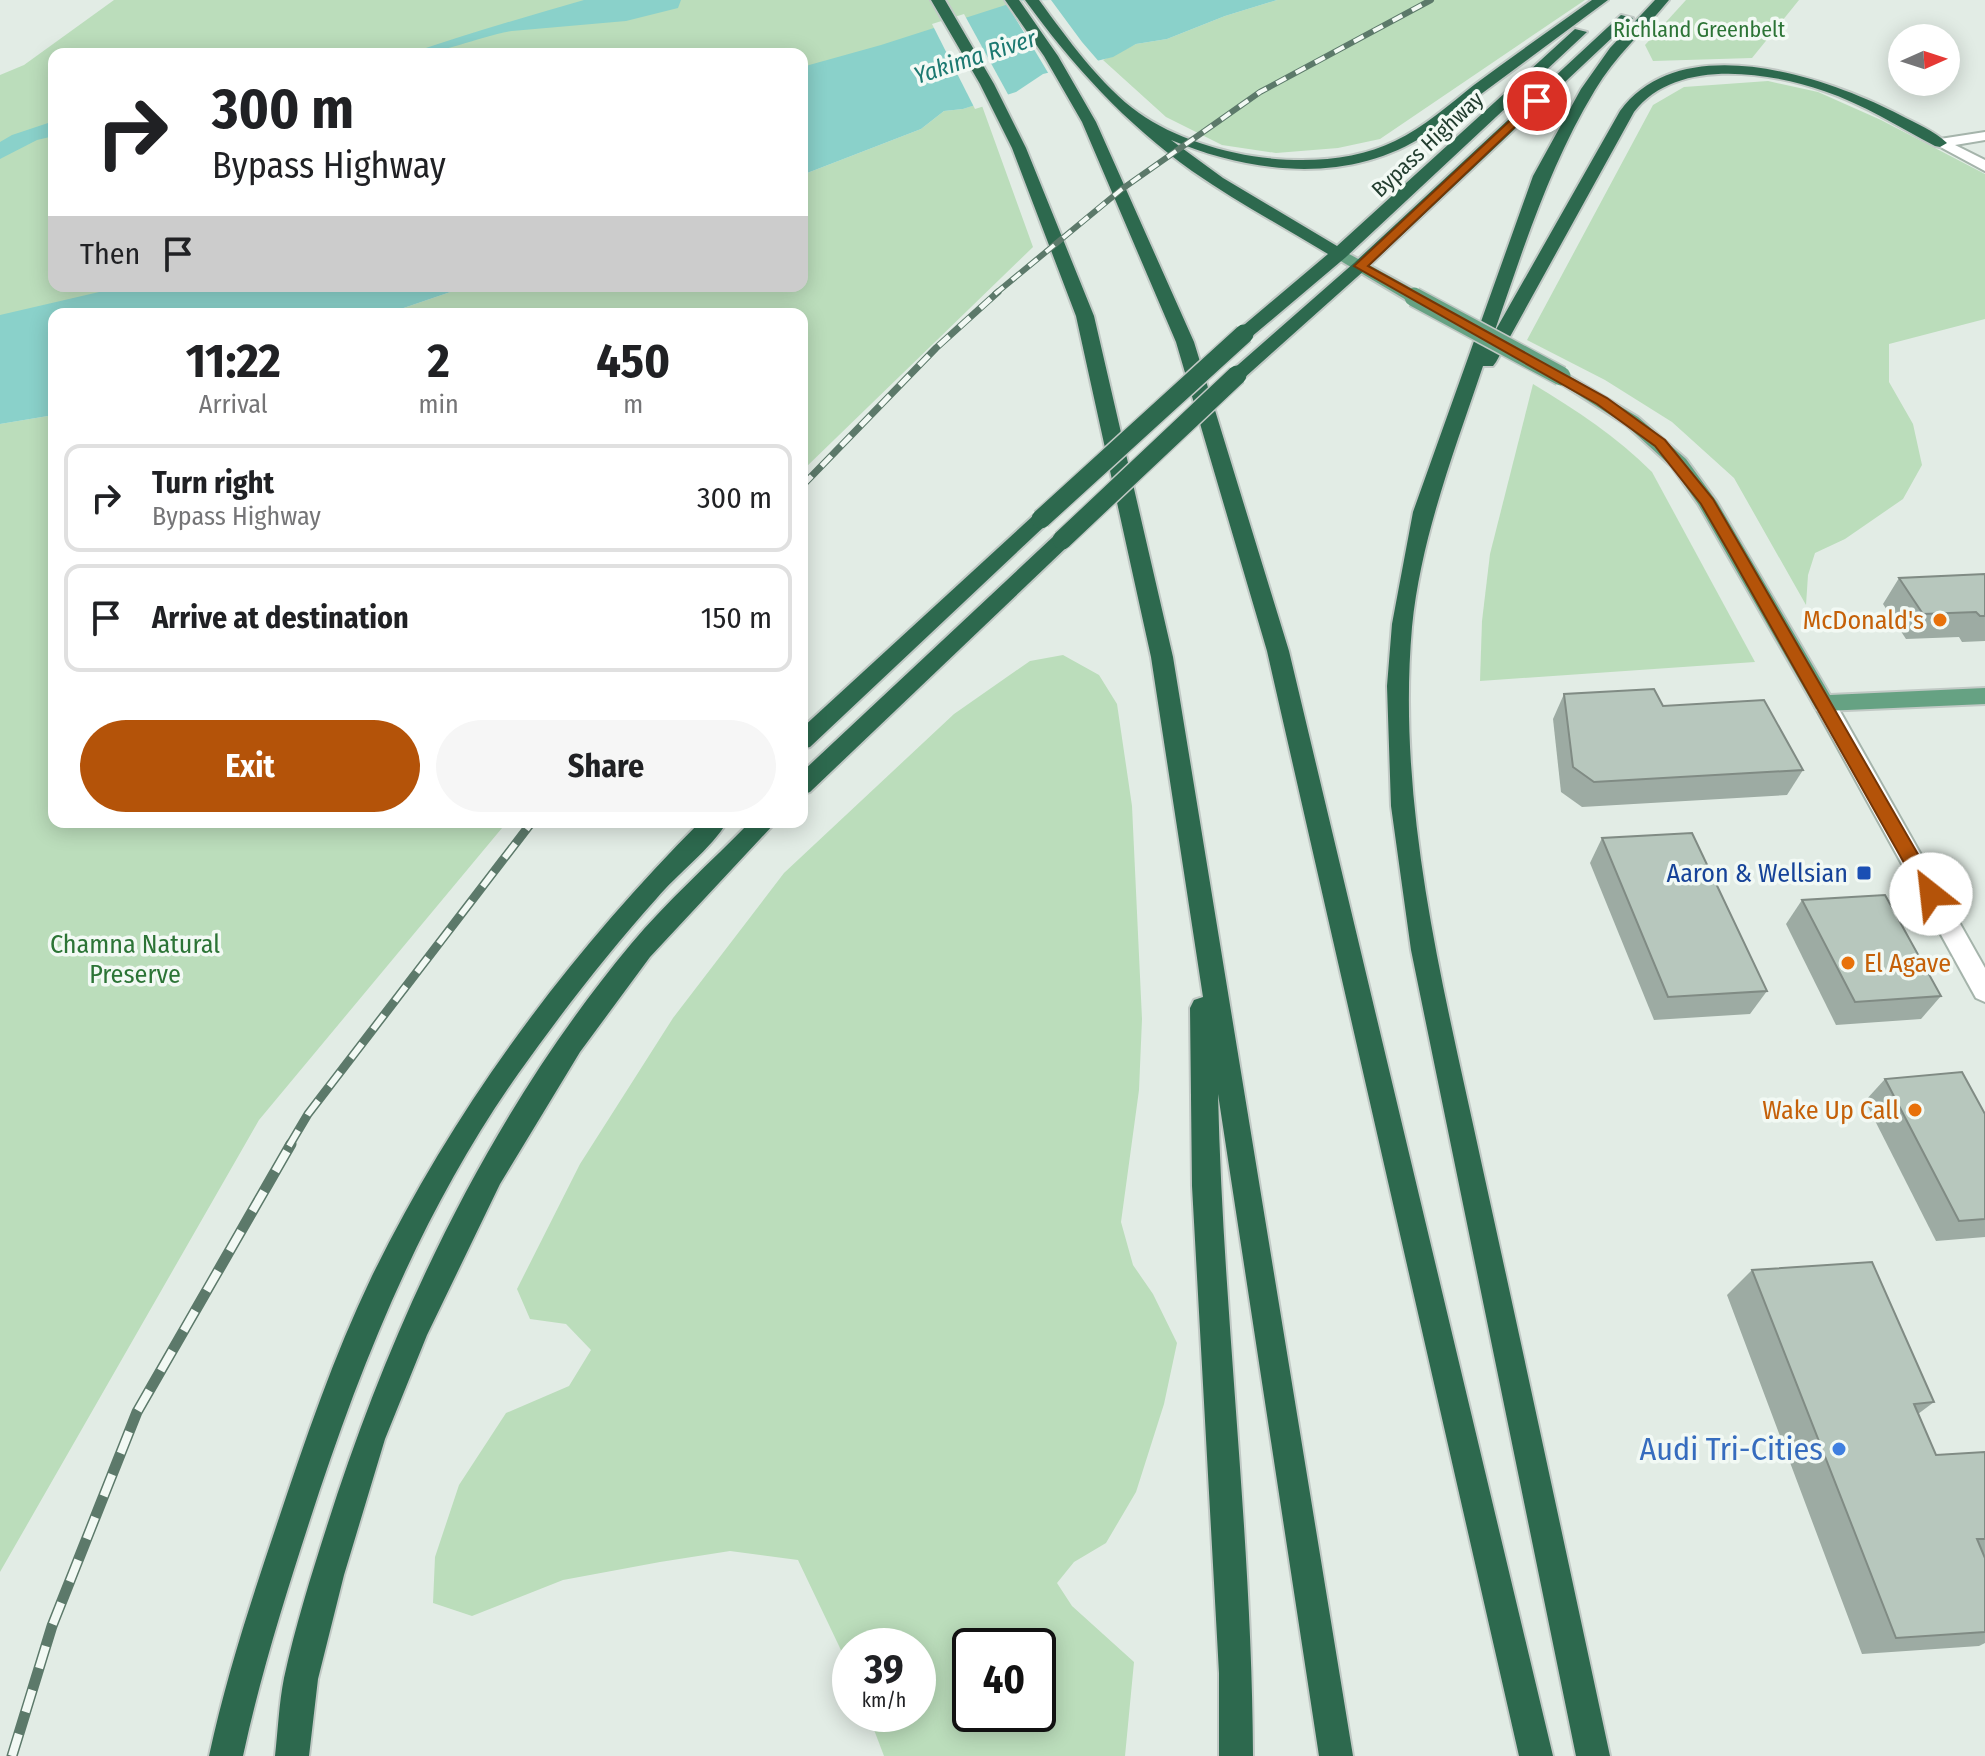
<!DOCTYPE html>
<html lang="en">
<head>
<meta charset="utf-8">
<style>
  body { margin:0; font-family:"Fira Sans Condensed",sans-serif; background:#f6f6f6; color:#202124; height:100vh; display:flex; flex-direction:column; font-size:30px; white-space:nowrap }
  * { box-sizing:border-box; margin:0 }
  p { font-size:26px; color:#757577 }
  .icon { flex:none; width:44px; height:44px; fill:none; stroke:currentColor; stroke-width:2; stroke-linecap:round; stroke-linejoin:round }
  .map { position:relative; flex:1; overflow:hidden }
  .side { position:absolute; left:48px; top:308px; width:760px; height:520px; display:flex; flex-direction:column; background:#fff; border-radius:16px; box-shadow:0 4px 20px #0003 }
  .side>* { flex:none }
  .guide { position:absolute; left:48px; top:48px; width:760px; height:244px; border-radius:16px; box-shadow:0 4px 20px #0003; background:#fff; color:#202124; overflow:hidden }
  .needle { width:52px; rotate:87deg }
  .buttons { position:absolute; left:1888px; top:24px; display:grid; gap:16px }
  .buttons a { display:grid; place-items:center; width:72px; height:72px; border-radius:50%; background:#fff; box-shadow:0 4px 20px #0003; font-size:40px }
  .speed { position:absolute; left:832px; top:1628px; display:flex; gap:16px; font-size:40px; font-weight:700; text-align:center }
  .speed>* { display:grid; place-content:center; width:104px; height:104px; border-radius:50%; background:#fff; box-shadow:0 4px 20px #0003; line-height:1 }
  .speed small { font-size:20px; font-weight:400 }
  .speed .limit { border:4px solid #111; border-radius:12px; background:#fff; color:#111 }
  .pin { position:absolute; display:grid; place-items:center; width:68px; height:68px; color:#fff; margin:-34px; border:4px solid #fff; border-radius:50%; box-shadow:0 2px 8px #0007 }
  .me { position:absolute; width:88px; margin:-44px; rotate:331deg; stroke-linejoin:round; filter:drop-shadow(0 0 6px #0008) }
  .turn { display:flex; align-items:center; gap:28px; height:168px; padding:0 32px; font-size:36px }
  .turn .icon { width:104px; height:104px; stroke-width:2.5 }
  .turn b { display:block; font-size:56px; line-height:68px }
  .then { display:flex; align-items:center; height:76px; padding:0 32px; background:#0003; gap:16px; font-size:30px }
  .eta { display:flex; justify-content:space-evenly; align-items:center; height:136px; text-align:center }
  .eta b { font-size:48px; font-weight:700; line-height:56px }
  .button { display:flex; gap:16px; margin-top:auto; padding:16px 32px }
  .button a { flex:1; height:92px; border-radius:48px; background:#b45309; color:#fff; font-size:32px; font-weight:700; line-height:92px; text-align:center }
  .button a+a { background:#f6f6f6; color:#202124 }
  ul { padding:0; list-style:none }
  li { display:flex; align-items:center; gap:24px; height:108px; margin:0 16px 12px; padding:0 16px; border:4px solid #e0e0e0; border-radius:16px }
  li div { flex:1 }
  li b { display:block; font-size:30px }
  li em { font-style:normal }
  .map>svg:first-child { display:block }
</style>
</head>
<body>
<div class="map">
<svg width="1985" height="1756" viewBox="0 0 1985 1756">
  <rect width="100%" height="100%" fill="#e2ece5"/>
  <g fill="#bdb" fill-rule="evenodd">
    <path d="M114,0H1061L802,84V54H54V286H166L54,314L0,332V75L24,65Z"/>
    <path d="M1277,0H1585L1380,139L1338,148L1276,153L1222,145L1166,117L1103,60L1136,44L1167,39L1225,16Z"/>
    <path d="M1686,0H1799L1752,58L1653,61L1645,45Z"/>
    <path d="M1768,81L1818,92L1881,120L1985,174V319L1889,344V382L1913,424L1922,465L1903,499L1845,539L1815,553L1808,575L1806,605L1734,478L1672,422L1605,380L1527,340L1653,105L1684,87Z"/>
    <path d="M981,103L1033,247L802,471V314H386L468,286H802V175L921,129L944,111L963,109Z"/>
    <path d="M1533,384C1576,410 1616,436 1652,472L1755,662L1480,681L1482,621L1490,554Z"/>
    <path d="M54,415V822H507L259,1120L0,1572V424Z"/>
    <path d="M1063,655L1099,675L1117,704L1132,806L1142,1019L1139,1090L1121,1222L1133,1265L1153,1294L1177,1343L1164,1404L1136,1492L1106,1543L1074,1562L1057,1583L1072,1606L1134,1662L1125,1756H884L868,1714H918V1646H850V1669L798,1560L730,1551L660,1562L563,1580L472,1616L433,1603L435,1557L459,1485L506,1413L569,1386L591,1350L566,1324L530,1319L517,1289L580,1164L673,1018L784,873L954,714L1030,661ZM970,1646H1038V1714H970Z"/>
  </g>
  <g fill="#8ad1ca">
    <path d="M584,0H681L678,8L626,21L512,31C477,37 444,54 408,54C466,34 525,17 584,0Z"/>
    <path d="M1021,0H1277L1225,16L1167,39L1136,44L1113,57L1043,74L1016,92L963,109L944,111L921,129L802,175V67L881,45Z"/>
    <path d="M54,121V136L37,140L0,159V142L12,135Z"/>
    <path d="M125,286H468L386,314H54V415L0,424V315Z"/>
  </g>
  <g fill="#e2ece5">
    <path d="M1051,0L1082,42L1101,64L1050,76L1005,1Z"/>
    <path d="M964,14L1010,98L975,109L932,24Z"/>
  </g>
  <g fill="none" stroke-linecap="round" stroke-linejoin="round">
    <g stroke="#a5b4ab" stroke-width="4">
      <g id="minor">
        <path d="M1985,132V140L1955,145L1985,160V171L1933,143L1940,139Z"/>
        <path d="M1824,695L1832,697L1985,968V1002L1976,998L1813,703L1816,697Z"/>
      </g>
    </g>
    <g stroke="#c1c9c5" stroke-width="4">
      <g id="major">
        <path d="M1340,249L1420,293L1422,297L1420,301H1408L1334,257L1332,254Z"/>
        <path d="M1561,371L1638,417L1686,459L1717,502L1830,695L1985,688V704L1824,711L1816,709L1698,504L1672,467L1626,425L1555,380L1552,376L1555,372Z"/>
      </g>
    </g>
    <g stroke="#c1c9c5" stroke-width="4">
      <g id="highway">
        <path d="M931,0H945L994,84L1026,148L1094,316L1173,657L1353,1756H1319L1218,1094C1223,1315 1252,1535 1253,1756H1219V1673L1192,1186L1190,1008L1194,1000L1203,997L1151,657L1076,316L1012,148L980,84Z"/>
        <path d="M1005,0H1019L1058,56L1096,122L1194,342L1289,651L1553,1756H1519L1267,651L1176,342L1082,122L1044,56Z"/>
        <path d="M1025,0H1039C1066,37 1102,87 1139,113C1204,159 1323,177 1395,141C1424,127 1449,105 1474,85C1513,56 1553,28 1592,0H1608L1427,134C1349,185 1253,174 1171,140L1223,178L1337,246L1575,29L1587,32L1346,257L1250,338L1244,339L1235,334L1238,330L1328,254C1282,226 1235,201 1192,171C1126,124 1072,65 1025,0Z"/>
        <path d="M1655,0H1669C1644,31 1615,56 1595,90C1549,166 1523,250 1494,333L1620,111C1681,28 1825,76 1900,115C1915,123 1935,131 1947,143L1940,147L1935,146C1899,127 1863,104 1824,91C1766,71 1675,58 1634,112L1496,362L1493,366H1483C1454,452 1421,537 1412,627C1396,810 1445,993 1483,1170C1526,1365 1568,1561 1610,1756H1576L1411,950L1391,806L1387,686L1392,624L1413,512L1533,176L1581,89L1610,48Z"/>
        <path d="M1621,15L1633,18L1366,269L1243,379H1231L1228,375L1231,371L1354,263Z"/>
        <path d="M1041,513L1048,515L1051,519L1048,523L810,747L802,749V728L1034,515Z"/>
        <path d="M1062,534L1069,535L1072,540L1069,545L810,792L802,795V772L1055,535Z"/>
        <path d="M700,822H727C712,848 677,874 657,898C607,954 562,1012 518,1074C422,1210 360,1365 309,1523C284,1600 260,1677 243,1756H209C226,1677 251,1601 277,1524C305,1440 334,1355 372,1276C456,1105 567,956 700,822Z"/>
        <path d="M750,822H776L650,957L580,1052L500,1184L427,1335L385,1439L344,1575L318,1679L309,1756H275C278,1730 279,1703 284,1678C295,1627 311,1576 327,1526C393,1318 491,1112 631,944C667,901 711,862 750,822Z"/>
      </g>
    </g>
    <use href="#minor" fill="#fff" fill-rule="evenodd"/>
    <use href="#major" fill="#66a283" fill-rule="evenodd"/>
    <use href="#highway" fill="#2d694e" fill-rule="evenodd"/>
    <g stroke="#5c796a" stroke-width="6">
      <path id="rail-far3" d="M995,294L1122,189L1260,92L1431,0"/>
    </g>
    <g stroke="#5c796a" stroke-width="7">
      <path id="rail-far2" d="M802,486L936,348L998,292"/>
    </g>
    <g stroke="#5c796a" stroke-width="9">
      <path id="rail-far1" d="M289,1146L308,1114L532,822"/>
    </g>
    <g stroke="#5c796a" stroke-width="11">
      <path id="rail" d="M12,1756L52,1626L137,1412L291,1144"/>
    </g>
    <use href="#rail-far3" stroke="#f2f9f4" stroke-width="4" stroke-dasharray="11" stroke-linecap="butt"/>
    <use href="#rail-far2" stroke="#f2f9f4" stroke-width="5" stroke-dasharray="14" stroke-linecap="butt"/>
    <use href="#rail-far1" stroke="#f2f9f4" stroke-width="6" stroke-dasharray="18" stroke-linecap="butt"/>
    <use href="#rail" stroke="#f2f9f4" stroke-width="8" stroke-dasharray="23" stroke-linecap="butt"/>
    <g stroke="#c1c9c5" stroke-width="22" stroke-linecap="butt">
      <path id="major-bridge" d="M1414,297L1561,376"/>
    </g>
    <g stroke="#c1c9c5" stroke-width="22" stroke-linecap="butt">
      <g id="highway-bridge">
        <path d="M1041,519L1244,334"/>
        <path d="M1062,540L1237,375"/>
      </g>
    </g>
    <use href="#major-bridge" stroke="#66a283" stroke-width="19"/>
    <use href="#highway-bridge" stroke="#2d694e" stroke-width="19"/>
  </g>
  <g fill="#9daba3">
    <path d="M1985,574V641L1962,642L1959,637L1906,639L1883,604L1899,578Z"/>
    <path d="M1564,694L1663,706L1803,770L1787,795L1582,807L1561,792L1553,719Z"/>
    <path d="M1602,838L1767,991L1750,1014L1654,1020L1590,863Z"/>
    <path d="M1802,900L1941,996L1921,1019L1836,1025L1786,924Z"/>
    <path d="M1885,1079L1985,1114V1237L1936,1241L1865,1101Z"/>
    <path d="M1752,1270L1934,1402L1918,1414L1936,1455L1985,1452V1555H1984L1985,1558V1643L1979,1646L1862,1654L1727,1295Z"/>
  </g>
  <g fill="#b7c7bd" stroke="#808b84" stroke-width="2">
    <path d="M1985,574V616H1980L1976,612L1923,614L1899,578Z"/>
    <path d="M1654,689L1663,706L1764,700L1803,770L1594,782L1573,767L1564,694Z"/>
    <path d="M1692,833L1767,991L1668,997L1602,838Z"/>
    <path d="M1885,895L1941,996L1855,1002L1802,900Z"/>
    <path d="M1962,1072L1985,1114V1219L1959,1221L1885,1079Z"/>
    <path d="M1872,1262L1934,1402L1914,1404L1936,1455L1985,1452V1539H1977L1985,1558V1632L1896,1638L1752,1270Z"/>
  </g>
  <path fill="#b45309" stroke="#753606" stroke-width="2" d="M1533,99L1542,101L1368,266L1607,398L1665,440L1713,499L1745,554L1938,889L1940,894L1938,900H1925L1730,554L1701,504L1655,446L1597,404L1354,266Z"/>
  <g fill="#e8710a" stroke="#f2f9f4" stroke-width="3">
    <circle cx="1940" cy="620" r="8"/>
    <circle cx="1848" cy="963" r="8"/>
    <circle cx="1915" cy="1110" r="8"/>
  </g>
  <rect fill="#1a4fb4" stroke="#f2f9f4" stroke-width="3" x="1856" y="865" width="16" height="16" rx="4"/>
  <circle fill="#3f7fe0" stroke="#f2f9f4" stroke-width="3" cx="1839" cy="1449" r="8"/>
  <g text-anchor="middle" stroke-width="7" stroke-linejoin="round" paint-order="stroke">
    <g font-size="22" fill="#2c7436" stroke="#f2f9f4">
      <text x="1699" y="37">Richland Greenbelt</text>
    </g>
    <g font-size="22" fill="#223d2f" stroke="#f2f9f4">
      <text transform="translate(1427 144) rotate(-43)" y="8">Bypass Highway</text>
    </g>
    <g font-size="24" font-style="italic" fill="#1c7971" stroke="#f2f9f4">
      <text transform="translate(975 57) rotate(-18)" y="8">Yakima River</text>
    </g>
    <g font-size="26" fill="#c56008" stroke="#f2f9f4" text-anchor="end">
      <text x="1924" y="629">McDonald's</text>
      <text x="1864" y="972" text-anchor="start">El Agave</text>
      <text x="1899" y="1119">Wake Up Call</text>
    </g>
    <g font-size="26" fill="#164399" stroke="#f2f9f4" text-anchor="end">
      <text x="1848" y="882">Aaron &amp; Wellsian</text>
    </g>
    <g font-size="26" fill="#2c7436" stroke="#f2f9f4">
      <text x="135" y="953">Chamna Natural<tspan x="135" dy="30">Preserve</tspan></text>
    </g>
    <g font-size="32" fill="#366cbe" stroke="#f2f9f4" text-anchor="end">
      <text x="1823" y="1460">Audi Tri-Cities</text>
    </g>
  </g>
</svg>
<div class="buttons">
<a><svg class="needle" viewBox="-14 -14 28 28"><path d="M0-13l5 13h-10z" fill="#e53935"/><path d="M0 13l5-13h-10z" fill="#757577"/></svg></a>
</div>
<div class="speed"><div>39<small>km/h</small></div><div class="limit">40</div></div>
<div class="pin" style="left:1537px;top:101px;background:#d93025"><svg class="icon" aria-label="arrive" viewBox="0 0 24 24"><path d="M6 21V4h12l-3 4 3 4H6"/></svg></div>
<svg class="me" style="left:1931px;top:894px" viewBox="-20 -20 40 40"><circle r="19" fill="#fff"/><path d="M0-13L10 11 0 6-10 11z" fill="#b45309"/></svg>
<div class="guide">
<div class="turn"><svg class="icon" aria-label="right" viewBox="0 0 24 24"><path d="M7 20v-9h11M14 6l5 5-5 5"/></svg><div><b>300 m</b>Bypass Highway</div></div>
<div class="then">Then<svg class="icon" aria-label="arrive" viewBox="0 0 24 24"><path d="M6 21V4h12l-3 4 3 4H6"/></svg></div>
</div>
<section class="side">
<div class="eta">
<div><b>11:22</b><p>Arrival</p></div>
<div><b>2</b><p>min</p></div>
<div><b>450</b><p>m</p></div>
</div>
<ul>
<li><svg class="icon" aria-label="right" viewBox="0 0 24 24"><path d="M7 20v-9h11M14 6l5 5-5 5"/></svg><div><b>Turn right</b><p>Bypass Highway</p></div><em>300 m</em></li>
<li><svg class="icon" aria-label="arrive" viewBox="0 0 24 24"><path d="M6 21V4h12l-3 4 3 4H6"/></svg><div><b>Arrive at destination</b></div><em>150 m</em></li>
</ul>
<div class="button"><a>Exit</a><a>Share</a></div>
</section>
</div>
</body>
</html>
